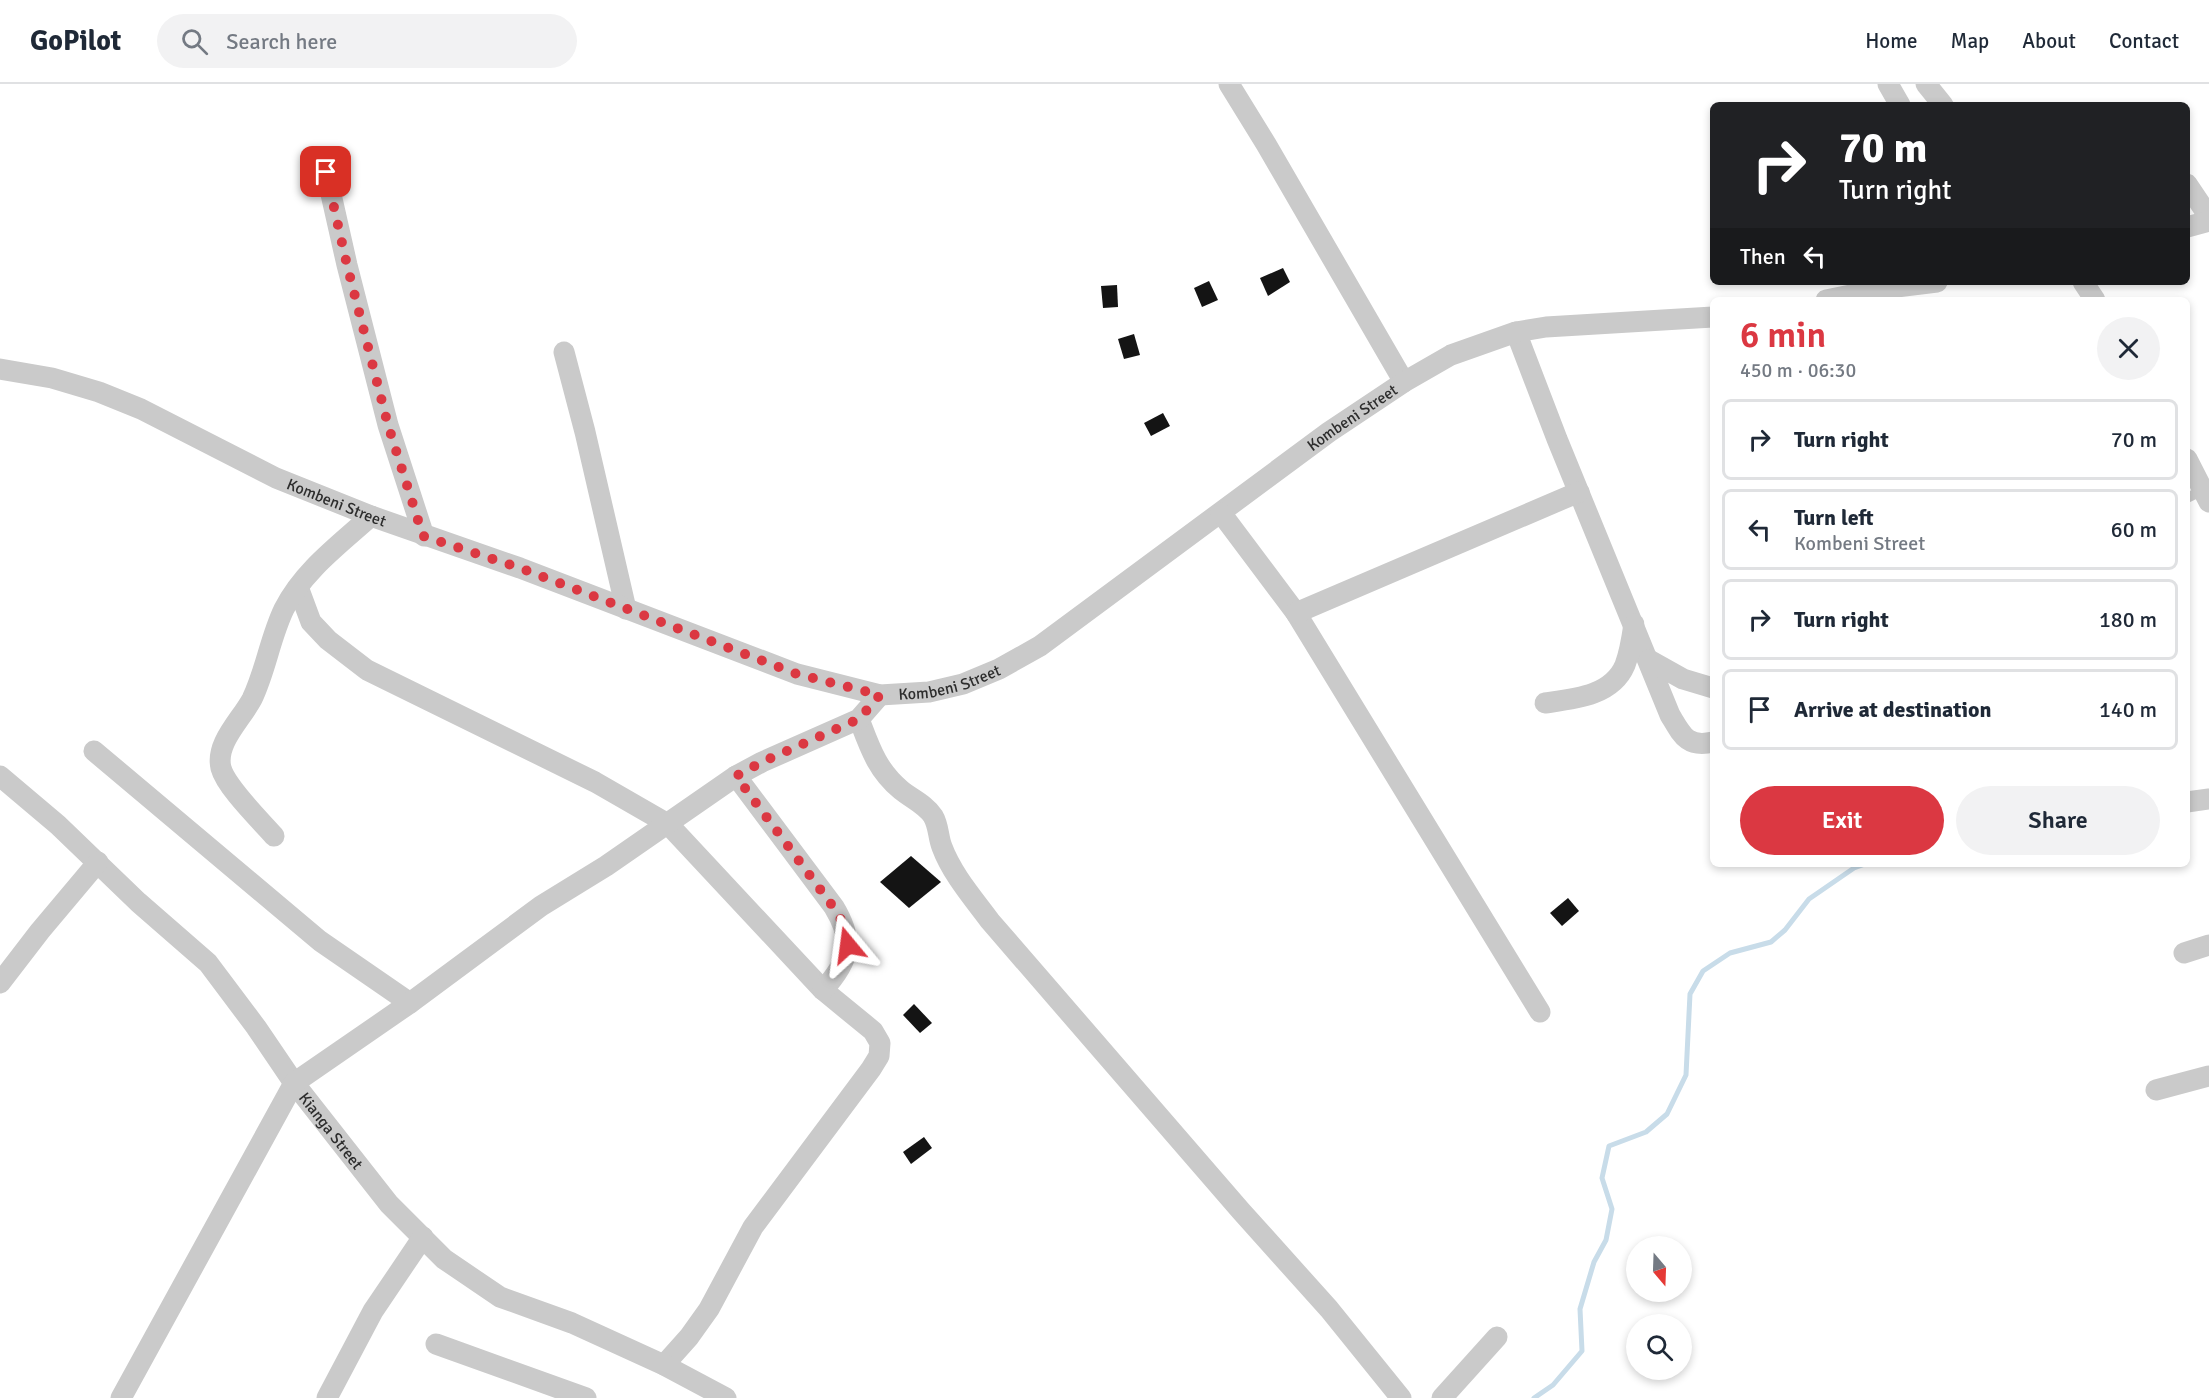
<!DOCTYPE html>
<html lang="en">
<head>
<meta charset="utf-8">
<style>
  body { margin:0; font-family:Signika,sans-serif; background:#f2f2f3; color:#1f2937; height:100vh; display:flex; flex-direction:column; font-size:22px; white-space:nowrap }
  * { box-sizing:border-box; margin:0 }
  p { font-size:20px; color:#747a83 }
  .icon { flex:none; width:33px; height:33px; fill:none; stroke:currentColor; stroke-width:2; stroke-linecap:round; stroke-linejoin:round }
  .map { position:relative; flex:1; overflow:hidden }
  .details { position:absolute; left:1710px; top:213px; width:480px; height:570px; display:flex; flex-direction:column; background:#fff; border-radius:9px; box-shadow:0 3px 9px #0003 }
  .details>* { flex:none }
  .hud { position:absolute; left:1710px; top:18px; width:480px; height:183px; border-radius:9px; box-shadow:0 3px 9px #0003; background:#202124; color:#fff; overflow:hidden }
  .needle { width:39px; rotate:161deg }
  .fabs { position:absolute; left:1626px; top:1152px; display:grid; gap:12px }
  .fabs a { display:grid; place-items:center; width:66px; height:66px; border-radius:50%; background:#fff; box-shadow:0 3px 9px #0003; font-size:30px }
  .pin { position:absolute; display:grid; place-items:center; width:51px; height:51px; color:#fff; margin:-26px; border-radius:12px; box-shadow:0 3px 9px #0006 }
  .me { position:absolute; width:66px; margin:-33px; rotate:344deg; stroke-linejoin:round; filter:drop-shadow(0 0 4px #0008) }
  .turn { display:flex; align-items:center; gap:21px; height:126px; padding:0 30px; font-size:27px }
  .turn .icon { width:78px; height:78px; stroke-width:2.5 }
  .turn b { display:block; font-size:42px; line-height:51px }
  .then { display:flex; align-items:center; height:57px; padding:0 30px; background:#0003; gap:12px; font-size:22px }
  .round { display:grid; place-items:center; flex:none; width:63px; height:63px; border-radius:32px; background:#f2f2f3 }
  .headline { display:flex; align-items:center; justify-content:space-between; height:102px; padding:0 30px }
  h1 { font-size:36px; font-weight:600; line-height:45px; color:#db3842 }
  .action { display:flex; gap:12px; margin-top:auto; padding:12px 30px }
  .action a { flex:1; height:69px; border-radius:36px; background:#db3842; color:#fff; font-size:24px; font-weight:600; line-height:69px; text-align:center }
  .action a+a { background:#f2f2f3; color:#1f2937 }
  ul { padding:0; list-style:none }
  li { display:flex; align-items:center; gap:18px; height:81px; margin:0 12px 9px; padding:0 18px; border:3px solid #e0e1e3; border-radius:9px }
  li div { flex:1 }
  li b { display:block; font-size:22px }
  li em { font-style:normal }
  header { display:flex; align-items:center; gap:36px; box-sizing:border-box; height:84px; padding:0 30px; background:#fff; border-bottom:2px solid #e0e1e3 }
  header strong { font-size:28px }
  nav { display:flex; gap:33px; margin-inline-start:auto; font-size:21px }
  .search { width:420px; height:54px; background:#f2f2f3; display:flex; align-items:center; gap:15px; box-sizing:border-box; padding:0 21px; border-radius:33px; color:#747a83; font-size:22px }
  .map>svg:first-child { display:block }
</style>
</head>
<body>
<header>
<strong>GoPilot</strong>
<div class="search"><svg class="icon" aria-label="search" viewBox="0 0 24 24"><circle cx="10" cy="10" r="6"/><path d="M15 15l6 6"/></svg>Search here</div>
<nav><a>Home</a><a>Map</a><a>About</a><a>Contact</a></nav>
</header>
<div class="map">
<svg width="2209" height="1314" viewBox="0 0 2209 1314">
  <rect width="100%" height="100%" fill="#fff"/>
  <g fill="none" stroke-linecap="round" stroke-linejoin="round">
    <path stroke="#c8dce9" stroke-width="5" d="M1534,1314L1553,1301L1582,1267L1580,1225L1594,1178L1606,1156L1612,1125L1602,1094L1609,1062L1646,1048L1667,1030L1686,991L1690,910L1703,887L1730,869L1771,858L1785,846L1809,815L1854,784L1865,780"/>
  </g>
  <g fill="#141414">
    <path d="M1283,184L1290,198L1268,212L1260,194Z"/>
    <path d="M1209,197L1218,216L1202,223L1194,204Z"/>
    <path d="M1117,201L1118,223L1103,224L1101,202Z"/>
    <path d="M1134,250L1140,271L1124,275L1118,255Z"/>
    <path d="M1163,329L1170,342L1151,352L1144,339Z"/>
    <path d="M911,772L941,798L909,824L880,798Z"/>
    <path d="M1568,814L1579,827L1562,842L1550,829Z"/>
    <path d="M914,920L932,939L920,949L903,931Z"/>
    <path d="M924,1053L932,1064L911,1080L903,1068Z"/>
  </g>
  <g fill="none" stroke-linecap="round" stroke-linejoin="round">
    <path stroke="#cacaca" stroke-width="10" d="M2187,414L2203,406"/>
    <g stroke="#cacaca" stroke-width="21">
      <path d="M1229,0L1266,60L1404,298"/>
      <path d="M1888,0L1900,21"/>
      <path d="M1926,0L1943,21"/>
      <path d="M326,88L347,181L388,341L424,452"/>
      <path d="M2187,100L2209,133"/>
      <path d="M2187,143L2209,137"/>
      <path d="M2083,198L2095,216"/>
      <path d="M1826,216L1880,205L1937,198"/>
      <path d="M1516,248L1557,355L1670,631C1682,651 1687,664 1713,658"/>
      <path d="M564,268L585,348L626,525"/>
      <path id="s1" d="M0,285L52,294L99,308L141,325L276,394L371,432L520,484L797,590L880,611L929,608L963,600L999,585L1040,562L1329,348L1404,298L1451,271L1516,248L1546,243L1713,233"/>
      <path d="M2187,375L2209,418"/>
      <path d="M1221,429L1296,529L1540,928"/>
      <path d="M298,503L311,538L328,556L367,586L595,698L668,740L823,906L873,947L880,959L879,972L871,985L753,1143L709,1225L689,1253L664,1281"/>
      <path d="M1296,529L1579,408"/>
      <path d="M1649,576L1683,595L1713,604"/>
      <path d="M1545,619C1574,615 1612,612 1625,581C1630,568 1632,554 1634,540"/>
      <path d="M859,635C870,664 877,686 901,706C912,715 925,720 933,732C939,742 938,753 942,763C952,790 973,814 990,837L1241,1127L1329,1225L1401,1314"/>
      <path d="M94,667L320,857L410,919"/>
      <path id="s2" d="M0,692L58,741L138,818L208,879L256,943L294,999L389,1120L444,1175L500,1213L572,1239L664,1281L726,1314"/>
      <path d="M736,692L834,823C855,858 850,876 823,906"/>
      <path d="M2187,718L2209,715"/>
      <path d="M274,752C260,736 226,703 221,684C215,659 241,636 252,615C266,586 270,554 284,525C303,487 340,460 371,432"/>
      <path d="M2184,869L2209,861"/>
      <path d="M0,899L40,847L98,778"/>
      <path d="M2156,1006L2209,992"/>
      <path d="M436,1260L586,1314"/>
      <path d="M121,1314L294,999L410,919L541,822L606,782L736,692L762,678L859,635L880,611"/>
      <path d="M327,1314L373,1227L423,1153"/>
      <path d="M1442,1314L1497,1253"/>
    </g>
  </g>
  <g fill="none" stroke-linecap="round" stroke-linejoin="round">
    <path stroke="#db3842" stroke-width="10" stroke-dasharray="0 18" d="M326,88L347,181L388,341L423,452L520,484L797,590L880,611L859,635L762,678L736,692L834,824L844,841L848,861"/>
  </g>
  <g text-anchor="middle" stroke-width="6" stroke-linejoin="round" paint-order="stroke">
    <g font-size="16" fill="#2d2d2d" stroke="#fff">
      <text dy="6" stroke="none"><textPath href="#s1" startOffset="1498">Kombeni Street</textPath></text>
      <text dy="6" stroke="none"><textPath href="#s1" startOffset="364">Kombeni Street</textPath></text>
      <text dy="6" stroke="none"><textPath href="#s1" startOffset="1012">Kombeni Street</textPath></text>
      <text dy="6" stroke="none"><textPath href="#s2" startOffset="488">Kianga Street</textPath></text>
    </g>
  </g>
</svg>
<div class="fabs">
<a><svg class="needle" viewBox="-14 -14 28 28"><path d="M0-13l5 13h-10z" fill="#e53935"/><path d="M0 13l5-13h-10z" fill="#747a83"/></svg></a>
<a><svg class="icon" aria-label="search" viewBox="0 0 24 24"><circle cx="10" cy="10" r="6"/><path d="M15 15l6 6"/></svg></a>
</div>
<div class="pin" style="left:326px;top:88px;background:#d93025"><svg class="icon" aria-label="arrive" viewBox="0 0 24 24"><path d="M6 21V4h12l-3 4 3 4H6"/></svg></div>
<svg class="me" style="left:848px;top:861px" viewBox="-20 -20 40 40"><path d="M0-17L14 15 0 8-14 15z" fill="#db3842" stroke="#fff" stroke-width="4"/></svg>
<div class="hud">
<div class="turn"><svg class="icon" aria-label="right" viewBox="0 0 24 24"><path d="M7 20v-9h11M14 6l5 5-5 5"/></svg><div><b>70 m</b>Turn right</div></div>
<div class="then">Then<svg class="icon" aria-label="left" viewBox="0 0 24 24"><path d="M17 20v-9H6M10 6l-5 5 5 5"/></svg></div>
</div>
<section class="details">
<div class="headline"><div><h1>6 min</h1><p>450 m · 06:30</p></div><a class="round"><svg class="icon" aria-label="close" viewBox="0 0 24 24"><path d="M6 6l12 12M18 6L6 18"/></svg></a></div>
<ul>
<li><svg class="icon" aria-label="right" viewBox="0 0 24 24"><path d="M7 20v-9h11M14 6l5 5-5 5"/></svg><div><b>Turn right</b></div><em>70 m</em></li>
<li><svg class="icon" aria-label="left" viewBox="0 0 24 24"><path d="M17 20v-9H6M10 6l-5 5 5 5"/></svg><div><b>Turn left</b><p>Kombeni Street</p></div><em>60 m</em></li>
<li><svg class="icon" aria-label="right" viewBox="0 0 24 24"><path d="M7 20v-9h11M14 6l5 5-5 5"/></svg><div><b>Turn right</b></div><em>180 m</em></li>
<li><svg class="icon" aria-label="arrive" viewBox="0 0 24 24"><path d="M6 21V4h12l-3 4 3 4H6"/></svg><div><b>Arrive at destination</b></div><em>140 m</em></li>
</ul>
<div class="action"><a>Exit</a><a>Share</a></div>
</section>
</div>
</body>
</html>
